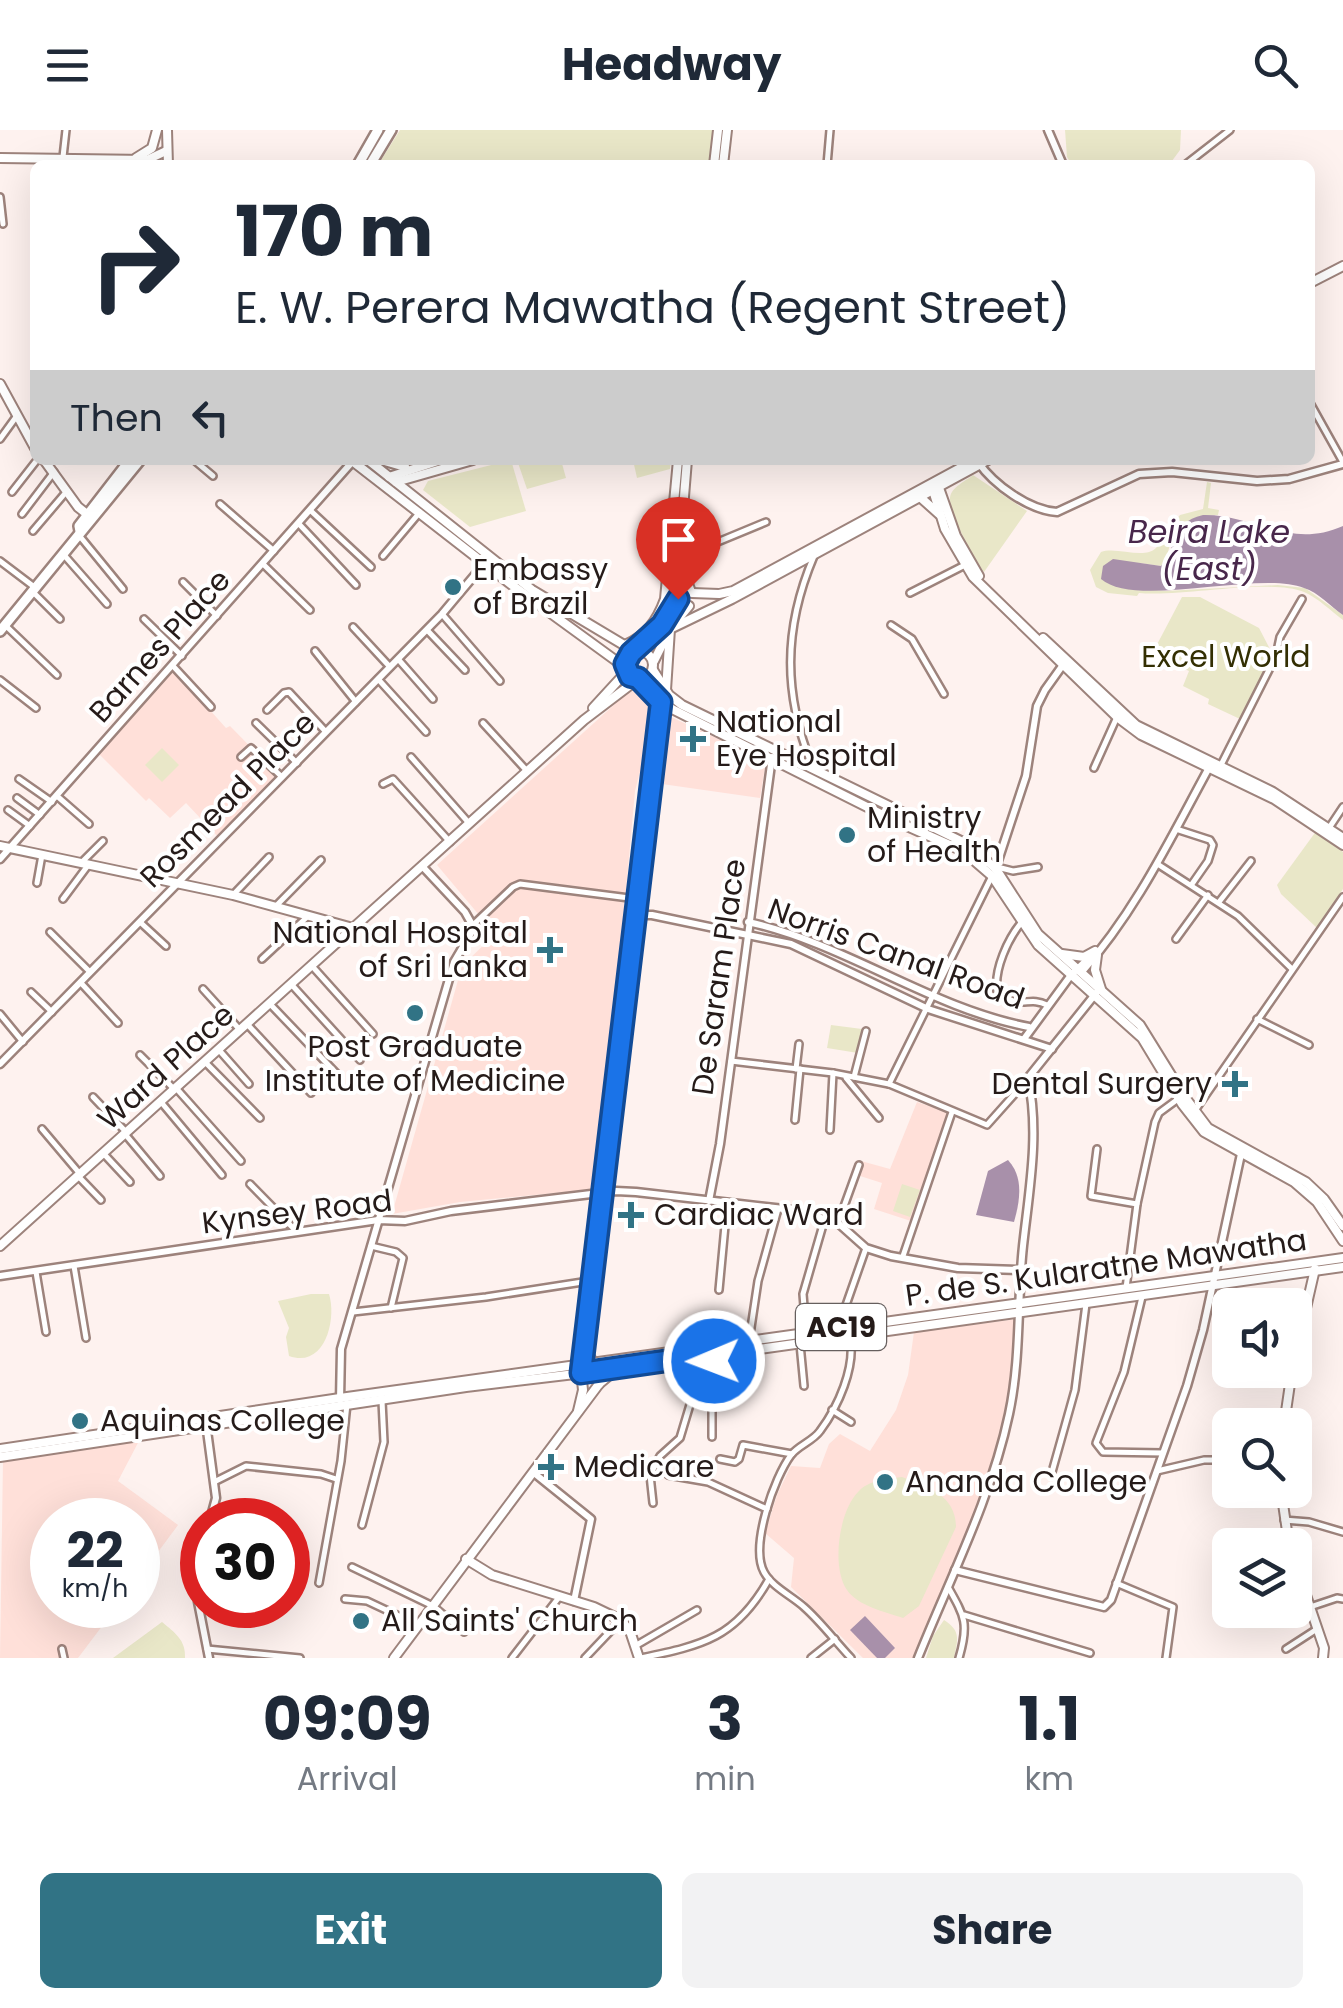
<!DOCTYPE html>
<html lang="en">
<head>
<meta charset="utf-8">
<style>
  body { margin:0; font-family:Poppins,sans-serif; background:#f2f2f3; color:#1f2937; height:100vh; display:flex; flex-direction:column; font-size:38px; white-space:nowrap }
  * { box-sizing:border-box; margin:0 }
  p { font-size:32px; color:#747a83 }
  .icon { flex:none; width:55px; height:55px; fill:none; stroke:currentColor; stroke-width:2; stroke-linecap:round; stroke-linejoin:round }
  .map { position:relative; height:1528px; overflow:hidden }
  .drawer { display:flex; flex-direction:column; background:#fff; flex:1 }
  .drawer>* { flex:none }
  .top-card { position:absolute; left:30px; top:30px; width:1285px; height:305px; border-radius:15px; box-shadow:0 10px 40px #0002; background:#fff; color:#1f2937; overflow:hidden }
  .fabs { position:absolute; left:1212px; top:1158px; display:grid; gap:20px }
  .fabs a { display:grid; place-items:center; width:100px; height:100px; border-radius:15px; background:#fff; box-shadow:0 10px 40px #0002; font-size:50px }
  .speed { position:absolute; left:30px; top:1368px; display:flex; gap:20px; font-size:50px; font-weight:700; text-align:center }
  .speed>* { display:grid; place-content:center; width:130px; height:130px; border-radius:50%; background:#fff; box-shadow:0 10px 40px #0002; line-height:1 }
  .speed small { font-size:25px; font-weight:400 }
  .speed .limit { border:15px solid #d22; background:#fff; color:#111 }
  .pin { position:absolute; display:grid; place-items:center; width:85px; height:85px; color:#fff; margin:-102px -42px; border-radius:50% 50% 50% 0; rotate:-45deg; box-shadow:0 0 10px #0007 }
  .pin .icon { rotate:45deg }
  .me { position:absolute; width:110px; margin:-55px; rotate:269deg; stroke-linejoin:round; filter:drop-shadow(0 0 8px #0008) }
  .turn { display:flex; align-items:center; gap:35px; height:210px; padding:0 40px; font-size:45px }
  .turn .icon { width:130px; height:130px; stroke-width:2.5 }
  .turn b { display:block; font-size:70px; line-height:85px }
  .then { display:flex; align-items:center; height:95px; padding:0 40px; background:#0003; gap:20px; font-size:38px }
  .eta { display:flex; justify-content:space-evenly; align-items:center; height:170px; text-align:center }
  .eta b { font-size:60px; font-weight:700; line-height:70px }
  .cta { display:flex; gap:20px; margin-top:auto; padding:20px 40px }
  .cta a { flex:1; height:115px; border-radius:15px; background:#317385; color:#fff; font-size:40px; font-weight:700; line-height:115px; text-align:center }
  .cta a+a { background:#f2f2f3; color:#1f2937 }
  header { display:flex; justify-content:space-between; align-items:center; height:130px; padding:0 40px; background:#fff; font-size:45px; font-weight:700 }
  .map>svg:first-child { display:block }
</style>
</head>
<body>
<header><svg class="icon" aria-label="menu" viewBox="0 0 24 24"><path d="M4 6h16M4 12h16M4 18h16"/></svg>Headway<svg class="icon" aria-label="search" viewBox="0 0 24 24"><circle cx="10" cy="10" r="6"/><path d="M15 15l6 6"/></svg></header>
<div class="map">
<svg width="1343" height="1528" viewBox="0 0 1343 1528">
  <rect width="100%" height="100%" fill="#fef2ef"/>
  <g fill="#ffe0d9">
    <path d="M173,539L226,598L230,596L280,647L219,708L186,673L170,688L149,668L146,671L98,623Z"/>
    <path d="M636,560L652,569L656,579L635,661L599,1059L460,1072L392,1084L462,836L495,804L437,735L626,564Z"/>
    <path d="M671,587L766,631L760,668L662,654Z"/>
    <path d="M917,972L950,983L914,1092L874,1079L882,1053L857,1045L861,1031L890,1039Z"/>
    <path d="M1018,1189L1014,1237L1001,1312L917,1528H863L791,1457L794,1428L765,1403L777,1365L791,1336L820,1338L829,1314L840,1304L870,1321L896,1280L908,1245L914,1202Z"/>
    <path d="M140,1309L118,1351L178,1395L138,1449V1390H52V1475H118L78,1528H0L3,1330Z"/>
  </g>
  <g fill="#e9e7c8">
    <path d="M400,0H713L709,35H378Z"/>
    <path d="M1065,0H1181L1180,20L1169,35H1072L1067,27Z"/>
    <path d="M511,330L526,381L470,397L423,360L428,351Z"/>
    <path d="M517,330H561L566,348L527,359Z"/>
    <path d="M633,330H671L670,339L637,348Z"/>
    <path d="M973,345L1027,381L984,442C975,429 949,385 950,368C951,357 966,351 973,345Z"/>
    <path d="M1207,352L1211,353L1208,378L1219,380L1218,385C1204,385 1183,392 1174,406C1168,415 1169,427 1161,436L1140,433L1117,456L1166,461L1278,455L1305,458L1343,485V490C1331,481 1318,468 1304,462C1268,448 1183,467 1139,463L1137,466L1108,463L1096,457L1090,440L1101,422C1116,416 1144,430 1156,418C1165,409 1171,395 1180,385L1203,379Z"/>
    <path d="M1182,467H1200L1259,498L1272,523L1240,589L1208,574L1209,569L1183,556L1189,541L1152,524Z"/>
    <path d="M162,618L179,635L162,652L145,635Z"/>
    <path d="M1317,700L1343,722V759L1317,798L1281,764L1277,755Z"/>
    <path d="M831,895L862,899L858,923L827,918Z"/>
    <path d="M902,1054L920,1060L910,1087L893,1081Z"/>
    <path d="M311,1164H329C337,1189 325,1239 289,1226L286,1207L289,1198L278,1171Z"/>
    <path d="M902,1347C928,1356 956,1366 956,1397L919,1476L903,1488C885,1482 858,1476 847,1460C831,1437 839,1381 858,1362C868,1350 888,1349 902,1347Z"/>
    <path d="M944,1490C961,1501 958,1509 954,1528H926L933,1506Z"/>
    <path d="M162,1492C175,1503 186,1510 185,1528H113Z"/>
  </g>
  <g fill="#a890aa">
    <path d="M1203,385C1254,384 1289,420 1343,396V485C1331,477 1318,462 1304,458C1259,440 1135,479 1101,449L1103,436L1113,429L1161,436C1180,414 1168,394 1203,385Z"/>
    <path d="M1008,1030C1024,1047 1020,1071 1014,1092L976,1085L988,1041Z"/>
    <path d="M865,1486L895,1518L885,1528H877L850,1500Z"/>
  </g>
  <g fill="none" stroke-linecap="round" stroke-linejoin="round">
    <g stroke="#9d837c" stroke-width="10">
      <g id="minor">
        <path d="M63,27L66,0"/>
        <path d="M827,35L830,0"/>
        <path d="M1185,35L1230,0"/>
        <path d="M0,67L3,94"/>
        <path d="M1310,273L1343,332"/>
        <path d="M0,309L16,287"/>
        <path d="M194,330L213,346"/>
        <path d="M12,362L37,330"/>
        <path d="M220,374L274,421"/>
        <path d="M311,381L371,437"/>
        <path d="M22,384L54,342"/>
        <path d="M299,394L356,455"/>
        <path d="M33,401L67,361"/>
        <path d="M78,404L123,459"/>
        <path d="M64,425L107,474"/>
        <path d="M383,426L420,382"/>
        <path d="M679,428L766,392"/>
        <path d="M0,431L33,456"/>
        <path d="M263,434L310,480"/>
        <path d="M183,452L217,486"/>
        <path d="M34,463L60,489"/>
        <path d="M910,463L965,435"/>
        <path d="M442,484L500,551"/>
        <path d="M144,489L182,526"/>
        <path d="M5,495L57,545"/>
        <path d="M891,495L912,509L944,564"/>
        <path d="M353,497L390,537"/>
        <path d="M427,500L465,540"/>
        <path d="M315,521L356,572"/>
        <path d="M398,529L433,569"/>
        <path d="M173,536L211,577"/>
        <path d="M378,549L426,602"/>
        <path d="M0,550L36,578"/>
        <path d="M267,580L284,563L289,562L326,602"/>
        <path d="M256,593L297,633"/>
        <path d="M483,593L527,641"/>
        <path d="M241,627L251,618L282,647"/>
        <path d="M411,627L468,692"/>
        <path d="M1221,635L1276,526L1280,507L1302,469"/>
        <path d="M813,638C783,565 783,499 814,426"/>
        <path d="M1094,638L1117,587"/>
        <path d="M19,649L52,672"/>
        <path d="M383,654L393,649L450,712"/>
        <path d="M57,666L89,694"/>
        <path d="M17,668L40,685"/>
        <path d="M8,680L30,696"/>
        <path d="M1329,698L1343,677"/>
        <path d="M1176,699L1210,710L1213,715L1208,731L1192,754"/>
        <path d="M81,733L103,711"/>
        <path d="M1159,735L1238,786L1292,839"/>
        <path d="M997,737L1013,741L1038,737"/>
        <path d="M37,753L42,725"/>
        <path d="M233,765L269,727"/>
        <path d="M63,769L89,734"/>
        <path d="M1219,772L1251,731"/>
        <path d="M276,776L321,730"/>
        <path d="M140,792L166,816"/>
        <path d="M1021,793C1008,809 994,839 997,861C1021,882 1027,865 1047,875"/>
        <path d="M474,794L513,757L520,754L637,769"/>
        <path d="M50,802L90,842"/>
        <path d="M1176,809L1208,765"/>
        <path d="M262,829L307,787"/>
        <path d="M312,836L373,904"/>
        <path d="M81,853L118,893"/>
        <path d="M291,854L360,930"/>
        <path d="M203,859L240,900"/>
        <path d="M31,862L52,882"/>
        <path d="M270,874L337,944"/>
        <path d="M0,884L23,912"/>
        <path d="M1257,889L1309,915"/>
        <path d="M247,894L311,963"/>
        <path d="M219,920L249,954"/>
        <path d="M140,925L173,958"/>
        <path d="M731,931L833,943L889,954L987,995L1028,949"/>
        <path d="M205,932L260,988"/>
        <path d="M796,939L799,914"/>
        <path d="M854,947L866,901"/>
        <path d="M846,948L879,988"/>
        <path d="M889,954L992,746"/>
        <path d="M176,958L241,1031"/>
        <path d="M93,967L127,1003"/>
        <path d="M161,972L222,1045"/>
        <path d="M1194,982L1343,767"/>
        <path d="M795,990L800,939"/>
        <path d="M42,999L80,1044"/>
        <path d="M830,1000L833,943"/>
        <path d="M125,1004L160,1046"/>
        <path d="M1097,1019L1091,1066L1137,1074"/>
        <path d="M103,1023L130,1052"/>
        <path d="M78,1046L101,1070"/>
        <path d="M250,1054L297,1102"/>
        <path d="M838,1093L859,1035"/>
        <path d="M371,1116L396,1122L403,1128L391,1178"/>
        <path d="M903,1126L952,982"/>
        <path d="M74,1136L86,1208"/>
        <path d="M36,1142L46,1202"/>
        <path d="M1126,1158L1137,1074L1155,992L1159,983L1178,969"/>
        <path d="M719,1160L727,1074"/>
        <path d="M1142,1167L1124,1242L1096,1313L1103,1322L1163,1323"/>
        <path d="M353,1182L486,1167L589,1151"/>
        <path d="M847,1197L845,1178L866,1118"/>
        <path d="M806,1202L803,1164L825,1088"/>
        <path d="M850,1207C856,1237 838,1277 820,1301C813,1311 799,1315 791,1325C774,1348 750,1416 764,1442C772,1457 792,1466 804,1477C821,1492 835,1511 851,1528"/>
        <path d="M749,1211L758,1151L778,1079"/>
        <path d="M800,1214L804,1256"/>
        <path d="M832,1280L851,1292"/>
        <path d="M712,1307V1217"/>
        <path d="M720,1329L735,1332L739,1329L743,1315L792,1324"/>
        <path d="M1157,1341L1204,1330H1230"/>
        <path d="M1052,1342L1075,1260L1086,1174"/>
        <path d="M668,1345L708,1352L767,1379"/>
        <path d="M214,1352L246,1336L321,1344L336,1349"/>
        <path d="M653,1373L650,1345L660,1326L680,1308L698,1248V1227"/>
        <path d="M1284,1390L1309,1392L1343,1402"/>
        <path d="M362,1395L384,1312L382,1271"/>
        <path d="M352,1437L433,1476L464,1502"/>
        <path d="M319,1453L341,1331L347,1274"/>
        <path d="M1116,1453L1173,1477L1166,1528"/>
        <path d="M948,1457C965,1487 969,1494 959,1528"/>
        <path d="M345,1469L367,1471L418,1495"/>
        <path d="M1310,1477L1337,1468L1343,1469"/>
        <path d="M964,1485L1090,1523"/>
        <path d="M635,1516L697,1480"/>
        <path d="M62,1519L64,1528"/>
        <path d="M207,1519L300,1528"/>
        <path d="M1286,1519L1317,1499"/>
        <path d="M512,1528L560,1466"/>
        <path d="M585,1528L621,1490"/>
        <path d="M641,1528C703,1515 736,1508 769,1449"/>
        <path d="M811,1528L835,1509"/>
      </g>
    </g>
    <g stroke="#9d837c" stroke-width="11">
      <g id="tertiary">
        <path d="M1048,0L1063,35"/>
        <path d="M978,332C994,355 1029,380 1057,382L1139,344L1172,342L1257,351L1289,349L1343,334"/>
        <path d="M0,729L353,331"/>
        <path d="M995,740L1026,646L1037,576L1045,560L1065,532"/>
        <path d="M635,785H652L791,814L928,879L1052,919"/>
        <path d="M748,792C847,814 930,878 1029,897"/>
        <path d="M1081,843C1137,780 1171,707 1211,634"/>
        <path d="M1024,909L1071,845L1092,825"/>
        <path d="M0,934L442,484L484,434"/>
        <path d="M709,1071L720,1014L772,627"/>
        <path d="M0,1146L378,1090L405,1091L451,1081L616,1061L636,1062L793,1080L838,1093L866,1118L891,1126L958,1138L1021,1140"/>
        <path d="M340,1270L341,1219L454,832L474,798L465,782L422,736"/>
        <path d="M206,1293L216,1368L210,1390"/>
        <path d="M534,1343L591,1389L574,1471"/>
        <path d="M202,1416L198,1472L209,1528"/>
        <path d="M955,1440L1104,1477L1111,1470L1187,1256L1203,1200L1241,1024"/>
        <path d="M918,1528C950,1448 991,1369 1009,1284C1021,1228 1017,1172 1023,1116C1029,1061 1040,1003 1028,948L1097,862"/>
      </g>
    </g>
    <g stroke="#9d837c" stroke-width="12">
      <g id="secondary">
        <path d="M714,35L718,0"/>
        <path d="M723,35L727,0"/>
        <path d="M0,254L35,318"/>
        <path d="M44,330L78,377L92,388"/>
        <path d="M351,330L512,455L626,538"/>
        <path d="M368,330L532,460L634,521"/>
        <path d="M381,330L405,337"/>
        <path d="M687,330L679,428L691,462"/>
        <path d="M389,347L441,330"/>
        <path d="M396,352L473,330"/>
        <path d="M938,355L956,406L979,446"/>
        <path d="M932,357L945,399L973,447L1117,587L1141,605L1274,669L1343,715"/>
        <path d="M920,367L939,384"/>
        <path d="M669,447L680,465L681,463"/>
        <path d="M1043,508L1136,595L1273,662L1343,708"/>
        <path d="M625,515C646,506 657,491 665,469L678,330"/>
        <path d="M653,540L669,565L682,575L967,714L996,739L1038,804L1140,895L1184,966L1208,998L1306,1052L1324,1069L1343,1096"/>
        <path d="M639,549L672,579L889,688L963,721L992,746L1038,815L1142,908L1182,974L1204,1002L1294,1052L1317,1072L1343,1111"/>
        <path d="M0,716L233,765L353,798"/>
        <path d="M1062,824L1084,827L1095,821"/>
        <path d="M1097,825L1095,840L1101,859"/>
        <path d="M584,1215L598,1242L599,1254"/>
        <path d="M1295,1226L1315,1139"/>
        <path d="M578,1281L583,1260L580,1232L661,572"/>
        <path d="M1284,1295L1292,1240"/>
        <path d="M1281,1360L1289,1415"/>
        <path d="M466,1429L492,1445L594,1477L621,1490L630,1501L639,1528"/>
        <path d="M1295,1433L1324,1518L1323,1528"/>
        <path d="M394,1528L599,1254L617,1239"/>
      </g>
    </g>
    <g stroke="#9d837c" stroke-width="12">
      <g id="primary">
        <path d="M167,0L168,35"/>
        <path d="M0,28L147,30L166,21"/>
        <path d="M136,28L152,18L157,0"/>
        <path d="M1310,153L1343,136"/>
        <path d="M692,463L719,464L733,461L975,330"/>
        <circle cx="639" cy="535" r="14"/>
        <path d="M637,521L662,495L679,469"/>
        <path d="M654,531L670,499L689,476"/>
        <path d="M666,560L670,499L732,469L988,330"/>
        <path d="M593,578L627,541"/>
        <path d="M0,1116L584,590L638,549"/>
        <path d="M0,1319L340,1268L1343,1128"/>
        <path d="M0,1327L466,1257L617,1239L1343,1137"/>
      </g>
    </g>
    <g stroke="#9d837c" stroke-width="14">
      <g id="trunk">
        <path d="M358,35L378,0"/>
        <path d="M370,35L391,0"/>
        <path d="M80,401L79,396L130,330"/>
        <path d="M0,501L140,330"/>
      </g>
    </g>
    <use href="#minor" stroke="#fff" stroke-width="5"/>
    <use href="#tertiary" stroke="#fff" stroke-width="6"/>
    <use href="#secondary" stroke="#fff" stroke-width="8"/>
    <use href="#primary" stroke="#fff" stroke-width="8"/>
    <use href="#trunk" stroke="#fff" stroke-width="9"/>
  </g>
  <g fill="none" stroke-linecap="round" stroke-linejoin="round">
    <g stroke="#114b97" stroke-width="25">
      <path id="route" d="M678,469L662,495L631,523L625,534L630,546L638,548L661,572L581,1243L714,1224V1231"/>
    </g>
    <use href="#route" stroke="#1a73e8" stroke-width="18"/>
  </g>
  <g fill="#317385" stroke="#fff" stroke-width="4">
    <circle cx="453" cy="457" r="10"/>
    <path d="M688 594h10v10h10v10h-10v10h-10v-10h-10v-10h10z"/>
    <circle cx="847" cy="705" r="10"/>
    <path d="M545 805h10v10h10v10h-10v10h-10v-10h-10v-10h10z"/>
    <circle cx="415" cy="883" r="10"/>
    <path d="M1230 939h10v10h10v10h-10v10h-10v-10h-10v-10h10z"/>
    <path d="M626 1070h10v10h10v10h-10v10h-10v-10h-10v-10h10z"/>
    <circle cx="80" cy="1291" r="10"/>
    <path d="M546 1322h10v10h10v10h-10v10h-10v-10h-10v-10h10z"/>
    <circle cx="885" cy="1352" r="10"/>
    <circle cx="361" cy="1491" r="10"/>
  </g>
  <g text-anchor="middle" stroke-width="8" stroke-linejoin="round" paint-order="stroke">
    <rect fill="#fff" stroke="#665f5e" stroke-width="2.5" x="796" y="1174" width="90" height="46" rx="8"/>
    <g font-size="28" font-weight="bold" fill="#251b19">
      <text x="841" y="1207">AC19</text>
    </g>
    <g font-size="30" fill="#251b19" stroke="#fff" text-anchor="start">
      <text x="473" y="450">Embassy<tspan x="473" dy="34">of Brazil</tspan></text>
      <text x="716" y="602">National<tspan x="716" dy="34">Eye Hospital</tspan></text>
      <text x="867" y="698">Ministry<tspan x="867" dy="34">of Health</tspan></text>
      <text x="528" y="813" text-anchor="end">National Hospital<tspan x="528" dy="34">of Sri Lanka</tspan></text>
      <text x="415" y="927" text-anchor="middle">Post Graduate<tspan x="415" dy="34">Institute of Medicine</tspan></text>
      <text x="1212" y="964" text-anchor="end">Dental Surgery</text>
      <text x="654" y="1095">Cardiac Ward</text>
      <text x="100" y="1301">Aquinas College</text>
      <text x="574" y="1347">Medicare</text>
      <text x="905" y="1362">Ananda College</text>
      <text x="381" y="1501">All Saints' Church</text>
    </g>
    <g font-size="30" fill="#251b19" stroke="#fff">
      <text transform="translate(160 516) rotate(-48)" y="10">Barnes Place</text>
      <text transform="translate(228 670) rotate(-45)" y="10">Rosmead Place</text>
      <text transform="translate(896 824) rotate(20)" y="10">Norris Canal Road</text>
      <text transform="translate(719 847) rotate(-82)" y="10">De Saram Place</text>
      <text transform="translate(166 937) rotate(-42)" y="10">Ward Place</text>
      <text transform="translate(297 1082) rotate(-7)" y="10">Kynsey Road</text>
      <text transform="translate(1106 1138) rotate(-8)" y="10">P. de S. Kularatne Mawatha</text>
    </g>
    <g font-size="30" fill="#332f03" stroke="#fff">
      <text x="1226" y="537">Excel World</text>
    </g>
    <g font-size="32" font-style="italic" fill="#48274b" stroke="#fff">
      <text x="1209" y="413">Beira Lake<tspan x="1209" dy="37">(East)</tspan></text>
    </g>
  </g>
</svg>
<div class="fabs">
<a><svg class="icon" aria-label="sound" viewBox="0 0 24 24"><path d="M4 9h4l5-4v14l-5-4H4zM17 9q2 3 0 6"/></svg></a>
<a><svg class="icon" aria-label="search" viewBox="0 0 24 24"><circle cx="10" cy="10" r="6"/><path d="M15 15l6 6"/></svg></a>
<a><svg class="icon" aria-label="layers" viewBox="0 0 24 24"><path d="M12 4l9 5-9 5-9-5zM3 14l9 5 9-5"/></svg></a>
</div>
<div class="speed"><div>22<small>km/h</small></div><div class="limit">30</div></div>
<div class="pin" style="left:678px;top:469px;background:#d93025"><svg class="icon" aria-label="arrive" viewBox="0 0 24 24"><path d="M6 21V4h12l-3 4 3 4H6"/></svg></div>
<svg class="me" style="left:714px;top:1231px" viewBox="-20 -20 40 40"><circle r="17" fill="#1a73e8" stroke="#fff" stroke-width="3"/><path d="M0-11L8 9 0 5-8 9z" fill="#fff"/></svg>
<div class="top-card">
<div class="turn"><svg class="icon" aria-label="right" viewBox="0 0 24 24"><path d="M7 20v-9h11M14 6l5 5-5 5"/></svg><div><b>170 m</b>E. W. Perera Mawatha (Regent Street)</div></div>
<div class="then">Then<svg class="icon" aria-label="left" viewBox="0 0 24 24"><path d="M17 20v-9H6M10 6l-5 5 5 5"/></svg></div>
</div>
</div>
<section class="drawer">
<div class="eta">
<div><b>09:09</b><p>Arrival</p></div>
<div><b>3</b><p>min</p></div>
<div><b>1.1</b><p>km</p></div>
</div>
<div class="cta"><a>Exit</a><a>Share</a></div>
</section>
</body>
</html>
